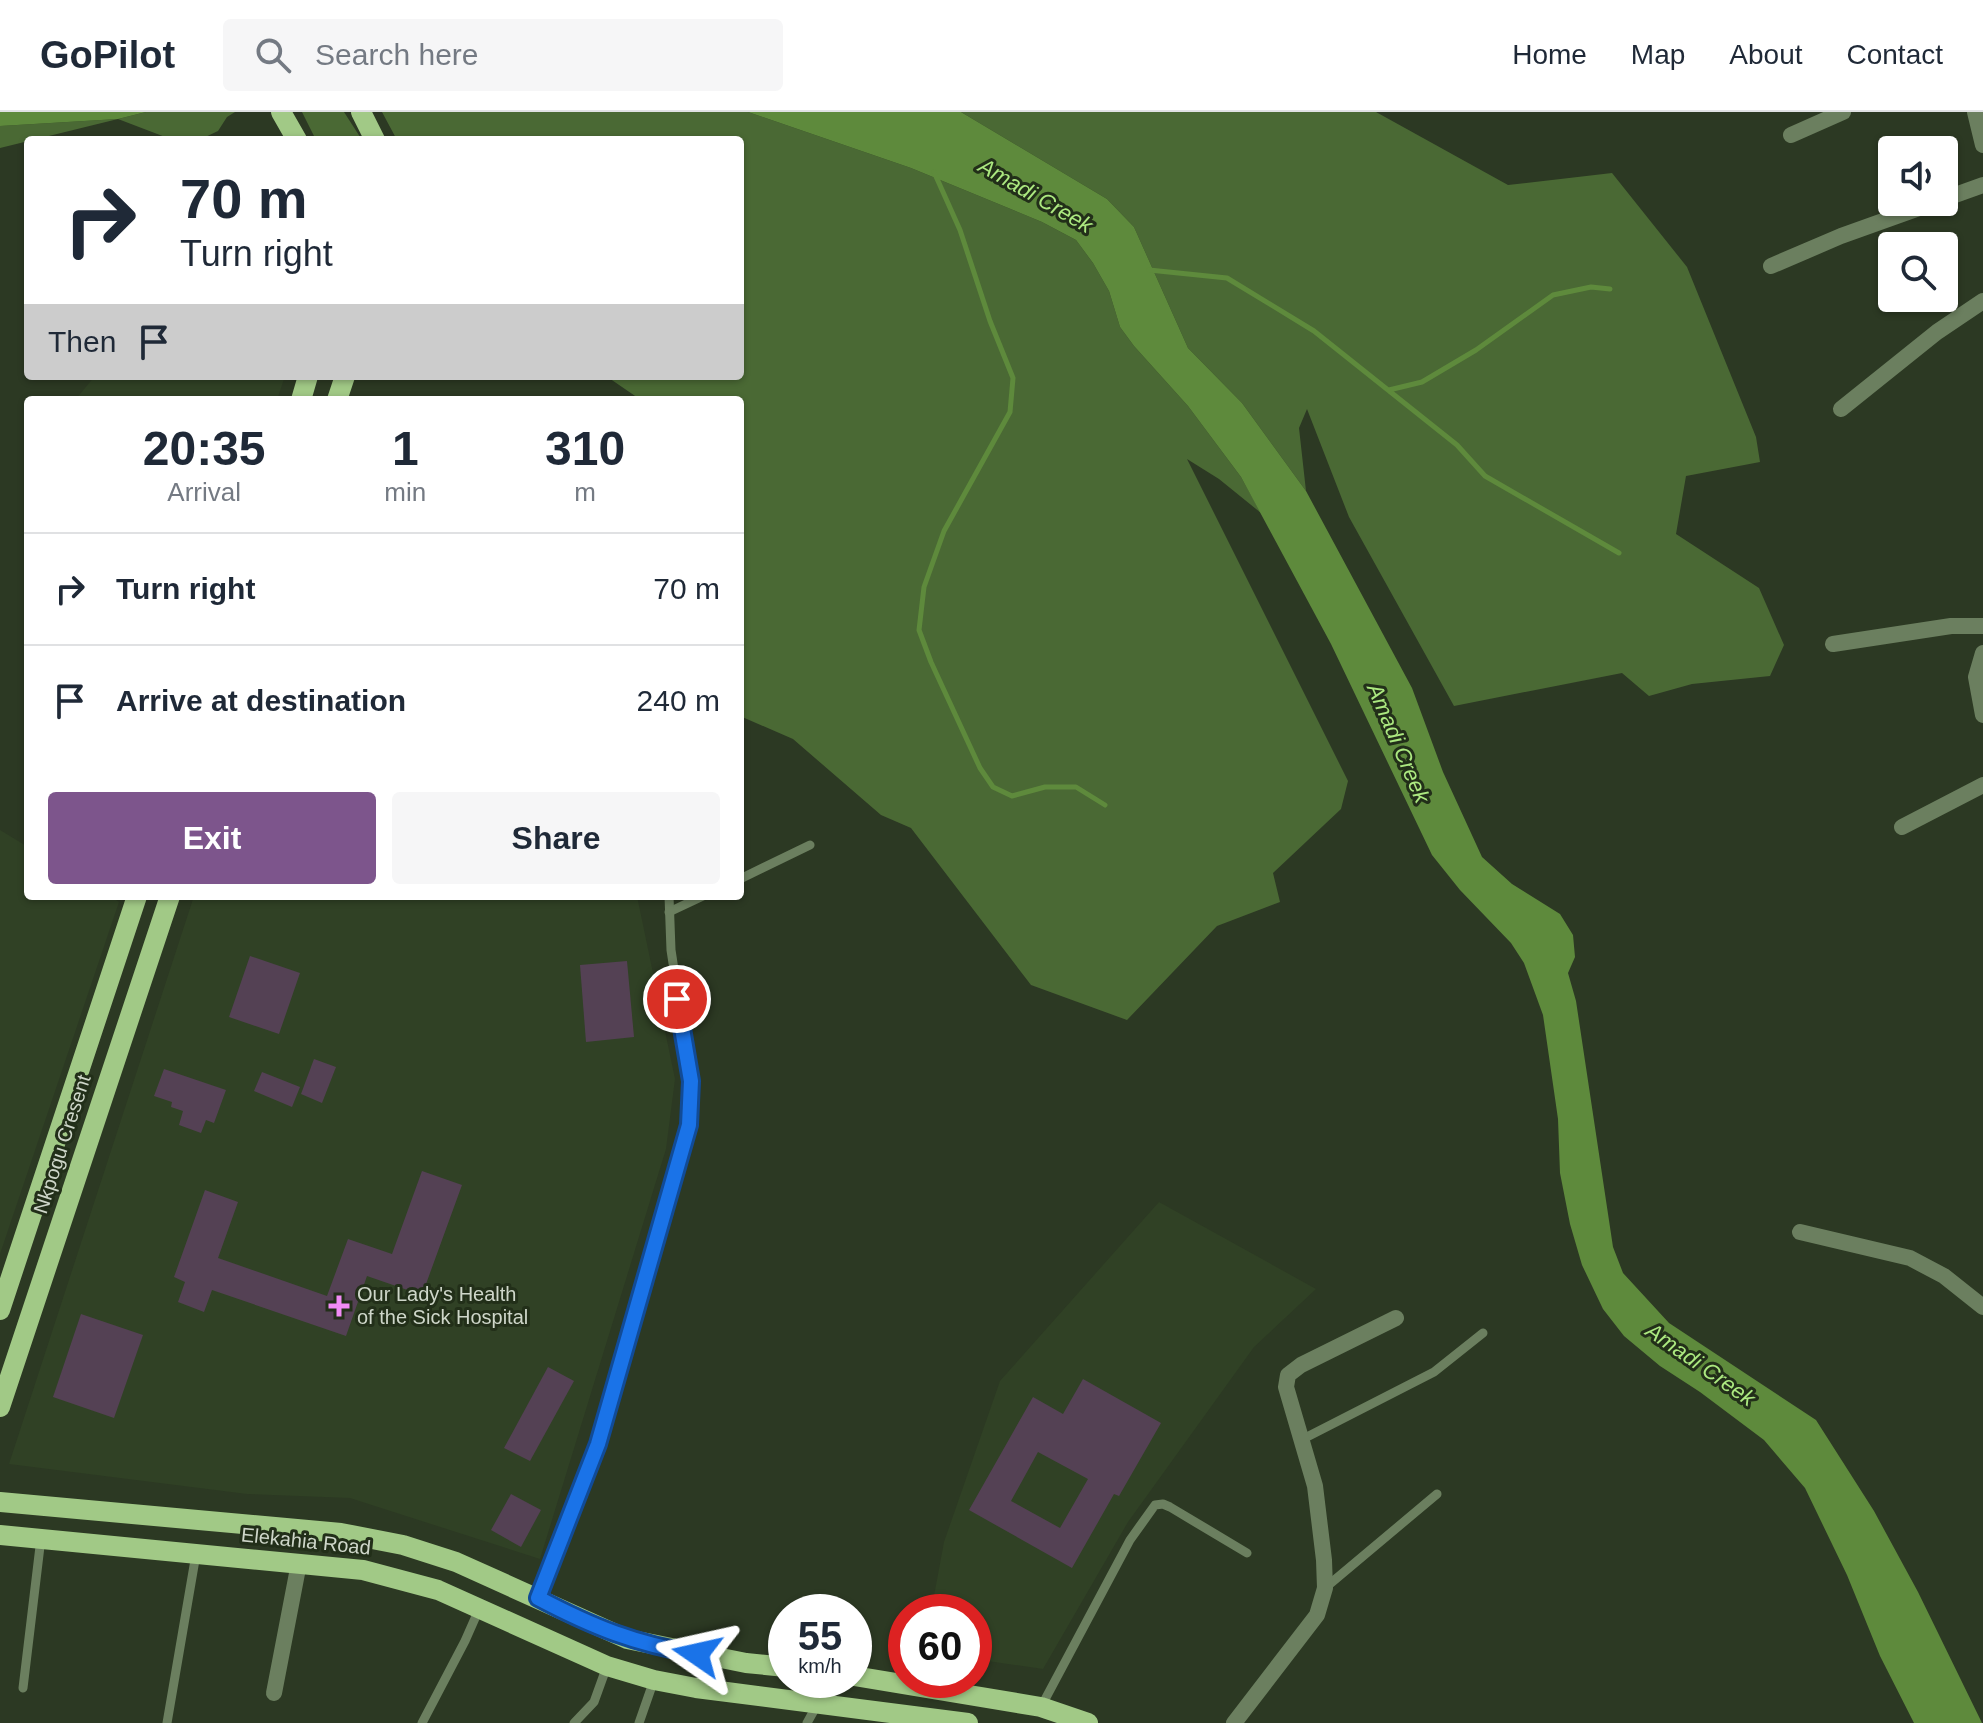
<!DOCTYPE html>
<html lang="en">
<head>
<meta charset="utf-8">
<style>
  body { margin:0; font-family:Arial,sans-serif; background:#f6f6f7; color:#1f2937; height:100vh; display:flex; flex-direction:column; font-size:30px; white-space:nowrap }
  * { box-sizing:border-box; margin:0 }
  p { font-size:26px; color:#747a83 }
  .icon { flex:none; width:44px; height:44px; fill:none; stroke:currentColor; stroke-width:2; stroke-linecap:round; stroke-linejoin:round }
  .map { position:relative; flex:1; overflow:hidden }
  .sheet { position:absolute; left:24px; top:284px; width:720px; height:504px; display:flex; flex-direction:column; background:#fff; border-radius:8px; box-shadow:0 2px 6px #0004 }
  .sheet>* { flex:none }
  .guide { position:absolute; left:24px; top:24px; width:720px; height:244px; border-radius:8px; box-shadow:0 2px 6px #0004; background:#fff; color:#1f2937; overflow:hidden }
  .tools { position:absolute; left:1878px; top:24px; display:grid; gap:16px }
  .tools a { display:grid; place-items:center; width:80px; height:80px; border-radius:8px; background:#fff; box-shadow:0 2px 6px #0004; font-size:40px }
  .speed { position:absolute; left:768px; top:1482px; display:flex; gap:16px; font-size:40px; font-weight:700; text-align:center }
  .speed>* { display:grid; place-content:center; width:104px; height:104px; border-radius:50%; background:#fff; box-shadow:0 2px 6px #0004; line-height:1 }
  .speed small { font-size:20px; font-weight:400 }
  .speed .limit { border:12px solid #d22; background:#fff; color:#111 }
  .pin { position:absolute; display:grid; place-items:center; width:68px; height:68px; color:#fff; margin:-34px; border:4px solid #fff; border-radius:50%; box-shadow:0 2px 8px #0007 }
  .me { position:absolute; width:88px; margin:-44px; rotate:281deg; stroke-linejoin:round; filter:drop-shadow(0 0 6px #0008) }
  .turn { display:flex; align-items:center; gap:28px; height:168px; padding:0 24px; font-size:36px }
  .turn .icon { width:104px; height:104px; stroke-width:2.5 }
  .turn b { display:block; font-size:56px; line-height:68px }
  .then { display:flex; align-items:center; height:76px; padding:0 24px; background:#0003; gap:16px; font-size:30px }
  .eta { display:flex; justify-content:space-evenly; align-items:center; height:136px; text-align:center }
  .eta b { font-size:48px; font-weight:700; line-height:56px }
  .cta { display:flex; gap:16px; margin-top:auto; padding:16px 24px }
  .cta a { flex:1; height:92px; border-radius:8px; background:#7d558c; color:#fff; font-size:32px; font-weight:700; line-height:92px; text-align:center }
  .cta a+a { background:#f6f6f7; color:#1f2937 }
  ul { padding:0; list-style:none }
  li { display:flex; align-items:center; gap:24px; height:112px; padding:0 24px; border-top:2px solid #e0e1e3 }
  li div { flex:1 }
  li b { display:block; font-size:30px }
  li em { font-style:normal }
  header { display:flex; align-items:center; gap:48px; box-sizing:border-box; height:112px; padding:0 40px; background:#fff; border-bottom:2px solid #e0e1e3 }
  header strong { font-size:38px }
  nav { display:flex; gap:44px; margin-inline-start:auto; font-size:28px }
  .search { width:560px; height:72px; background:#f6f6f7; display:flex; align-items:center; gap:20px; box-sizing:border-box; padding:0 28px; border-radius:8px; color:#747a83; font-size:30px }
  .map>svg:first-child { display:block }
</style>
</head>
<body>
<header>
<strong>GoPilot</strong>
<div class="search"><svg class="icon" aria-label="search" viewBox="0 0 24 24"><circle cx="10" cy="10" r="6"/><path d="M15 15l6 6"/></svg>Search here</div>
<nav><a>Home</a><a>Map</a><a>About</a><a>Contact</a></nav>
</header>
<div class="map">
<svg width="1983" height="1611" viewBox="0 0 1983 1611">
  <rect width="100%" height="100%" fill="#2c3923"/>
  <g fill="#304125">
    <path d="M95,264H285L277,288H75Z"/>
    <path d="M0,718L28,735V784H110L119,790L0,1142Z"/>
    <path d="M194,784H637L675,967L666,1037L540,1447L350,1386L247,1382L9,1352Z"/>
    <path d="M1159,1090L1316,1177L1254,1235L1128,1410L1043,1557L974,1547V1500H931L944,1430L1000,1269Z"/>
  </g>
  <g fill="#4a6934">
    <path d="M146,0H235L227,5L218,19L199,28H173L118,7L0,36V14L118,7Z"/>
    <path d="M302,0H344L362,28H316Z"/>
    <path d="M382,0H748L911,56L1042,110L1076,128L1093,151L1109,179L1120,215L1134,234L1188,294L1241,365L1261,401L1219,367L1187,347L1348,669L1341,697L1273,761L1280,790L1217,814L1127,908L1031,873L911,716L881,703L793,627L740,604V288H641L606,264H740V28H397Z"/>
    <path d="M961,0H1376L1508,73L1612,61L1687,155L1756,325L1760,350L1686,364L1676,422L1759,476L1784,533L1770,564L1692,572L1649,584L1622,561L1454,594L1349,405L1307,297L1299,316L1306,379L1242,291L1188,236L1134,115L1107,87Z"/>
  </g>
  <g fill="#5e8a3c">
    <path d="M0,0H146L118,7L0,14Z"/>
    <path d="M748,0H961L1107,87L1134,115L1188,236L1242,291L1306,379L1412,576L1443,660L1482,745L1512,772L1560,802L1573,823L1575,845L1568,861L1576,889L1613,1135L1623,1161L1669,1211L1816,1308L1874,1399L1918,1480L1982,1611H1914L1880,1544L1847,1463L1805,1376L1764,1328L1700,1280L1660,1254L1624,1224L1603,1197L1582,1153L1570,1112L1560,1061L1558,1007L1543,903L1524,851L1511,831L1460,778L1432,743L1331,532L1241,365L1188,294L1134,234L1120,215L1109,179L1093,151L1076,128L1042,110L911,56Z"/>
  </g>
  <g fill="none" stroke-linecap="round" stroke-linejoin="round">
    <g stroke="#5e8a3c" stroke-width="5">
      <path d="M934,60L960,118L990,209L1013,266L1010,300L944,419L924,475L919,518L931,550L980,656L993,675L1012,684L1045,675H1076L1105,693"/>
      <path d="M1149,158L1227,166L1314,219L1457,333L1485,364L1619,441"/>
      <path d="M1389,278L1422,270L1476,238L1553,183L1591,175L1610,177"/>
    </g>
  </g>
  <g fill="#544154" fill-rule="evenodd">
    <path d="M250,844L300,861L279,922L229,905Z"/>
    <path d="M627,849L634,925L586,930L580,853Z"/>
    <path d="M314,947L336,955L322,991L301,982Z"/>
    <path d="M164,957L226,978L214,1011L206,1008L201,1021L179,1013L183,999L171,995L172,990L154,984Z"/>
    <path d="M262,960L300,975L292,995L254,979Z"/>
    <path d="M422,1059L462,1073L422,1183L367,1164L346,1224L212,1178L204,1200L178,1190L185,1170L174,1165L205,1078L238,1090L218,1146L327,1184L348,1127L392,1142Z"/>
    <path d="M81,1202L143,1223L114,1306L53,1285Z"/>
    <path d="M548,1255L574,1269L530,1349L504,1336Z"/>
    <path d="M1083,1267L1161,1311L1119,1384L1114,1382L1072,1456L969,1398L1033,1285L1063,1302ZM1038,1340L1088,1367L1060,1416L1011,1389Z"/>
    <path d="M511,1382L541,1398L521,1435L491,1418Z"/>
  </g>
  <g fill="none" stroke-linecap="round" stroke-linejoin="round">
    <g stroke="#6b7f5f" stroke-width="9">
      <path d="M740,767L810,733"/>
      <path d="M669,800L703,784"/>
      <path d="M1301,1328L1434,1260L1483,1221"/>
      <path d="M1325,1476L1437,1382"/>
      <path d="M538,1486L598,1332L689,1013L691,969L671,838L669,784"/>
      <path d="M23,1576L41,1426"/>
      <path d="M1041,1595L1130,1428L1155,1393L1163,1392L1170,1395L1247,1441"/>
      <path d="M167,1611L196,1442"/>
      <path d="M422,1611L465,1529L480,1495"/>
      <path d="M574,1611L594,1590L607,1554"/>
      <path d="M639,1611L654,1568"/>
      <path d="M807,1611L817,1593"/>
    </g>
    <g stroke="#6b7f5f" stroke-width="16">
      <path d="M1975,0L1983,33"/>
      <path d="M1791,23L1843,0"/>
      <path d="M1944,87L1983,73"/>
      <path d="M1771,154L1841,124L1936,90"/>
      <path d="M1841,297L1937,220L1983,189"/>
      <path d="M1833,532L1951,514H1983"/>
      <path d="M1983,541L1976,565L1983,603"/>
      <path d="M1902,715L1983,673"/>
      <path d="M1800,1120L1910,1146L1944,1164L1983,1195"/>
      <path d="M274,1581L299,1451"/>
      <path d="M1234,1611L1317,1503L1325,1476L1324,1448L1315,1374L1286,1275L1288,1263L1301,1253L1396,1206"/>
    </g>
    <g stroke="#a1c986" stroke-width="20">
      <path d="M281,0L297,28"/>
      <path d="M361,0L375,28"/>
      <path d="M301,288L308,264"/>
      <path d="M337,288L345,264"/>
      <path d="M0,1198L137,784"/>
      <path d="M0,1295L170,784"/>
      <path d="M0,1390L341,1421L403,1433L456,1450L627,1527L746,1551L786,1555"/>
      <path d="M0,1423L363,1458L438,1478L607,1554L654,1568L696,1576L968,1611"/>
      <path d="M854,1564L1041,1595L1088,1611"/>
    </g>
  </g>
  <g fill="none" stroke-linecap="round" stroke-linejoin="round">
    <g stroke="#114b97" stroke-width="20">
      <path id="route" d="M677,887L691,969L689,1013L598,1332L538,1486C593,1515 635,1532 697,1542"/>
    </g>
    <use href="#route" stroke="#1a73e8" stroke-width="14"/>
  </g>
  <path fill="#f18bf5" stroke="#222f19" stroke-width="3" d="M335 1182h8v8h8v8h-8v8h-8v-8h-8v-8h8z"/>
  <g text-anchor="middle" stroke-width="6" stroke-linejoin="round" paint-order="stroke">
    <g font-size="20" fill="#ced6c9" stroke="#222f19">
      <text transform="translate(62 1032) rotate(-72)" y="7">Nkpogu Cresent</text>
      <text transform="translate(306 1429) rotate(6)" y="7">Elekahia Road</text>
    </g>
    <g font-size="20" fill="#ced6c9" stroke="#222f19" text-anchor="start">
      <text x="357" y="1189">Our Lady's Health<tspan x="357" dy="23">of the Sick Hospital</tspan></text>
    </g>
    <g font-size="22" font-style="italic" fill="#ace980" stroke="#222f19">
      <text transform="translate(1036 83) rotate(30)" y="8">Amadi Creek</text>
      <text transform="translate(1399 631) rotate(67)" y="8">Amadi Creek</text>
      <text transform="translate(1701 1252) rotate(35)" y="8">Amadi Creek</text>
    </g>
  </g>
</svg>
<div class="tools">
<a><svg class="icon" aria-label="sound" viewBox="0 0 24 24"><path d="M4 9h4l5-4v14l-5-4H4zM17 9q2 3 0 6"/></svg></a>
<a><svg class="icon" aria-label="search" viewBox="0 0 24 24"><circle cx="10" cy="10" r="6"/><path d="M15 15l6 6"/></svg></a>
</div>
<div class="speed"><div>55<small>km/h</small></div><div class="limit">60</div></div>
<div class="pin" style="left:677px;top:887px;background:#d93025"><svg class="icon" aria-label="arrive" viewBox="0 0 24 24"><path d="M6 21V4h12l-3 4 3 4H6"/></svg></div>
<svg class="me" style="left:697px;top:1542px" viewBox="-20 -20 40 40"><path d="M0-17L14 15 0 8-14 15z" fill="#1a73e8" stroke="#fff" stroke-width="4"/></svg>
<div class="guide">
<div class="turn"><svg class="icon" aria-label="right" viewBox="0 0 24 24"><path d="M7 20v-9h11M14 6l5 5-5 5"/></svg><div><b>70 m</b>Turn right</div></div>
<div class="then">Then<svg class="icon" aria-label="arrive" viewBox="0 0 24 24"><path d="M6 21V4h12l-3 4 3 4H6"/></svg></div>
</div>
<section class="sheet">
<div class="eta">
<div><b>20:35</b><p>Arrival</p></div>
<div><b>1</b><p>min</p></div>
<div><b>310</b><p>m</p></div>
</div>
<ul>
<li><svg class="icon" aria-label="right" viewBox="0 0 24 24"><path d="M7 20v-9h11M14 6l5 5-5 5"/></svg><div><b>Turn right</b></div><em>70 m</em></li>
<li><svg class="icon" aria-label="arrive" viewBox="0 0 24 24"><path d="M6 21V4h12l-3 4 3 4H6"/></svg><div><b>Arrive at destination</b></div><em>240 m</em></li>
</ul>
<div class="cta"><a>Exit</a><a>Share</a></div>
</section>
</div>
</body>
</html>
